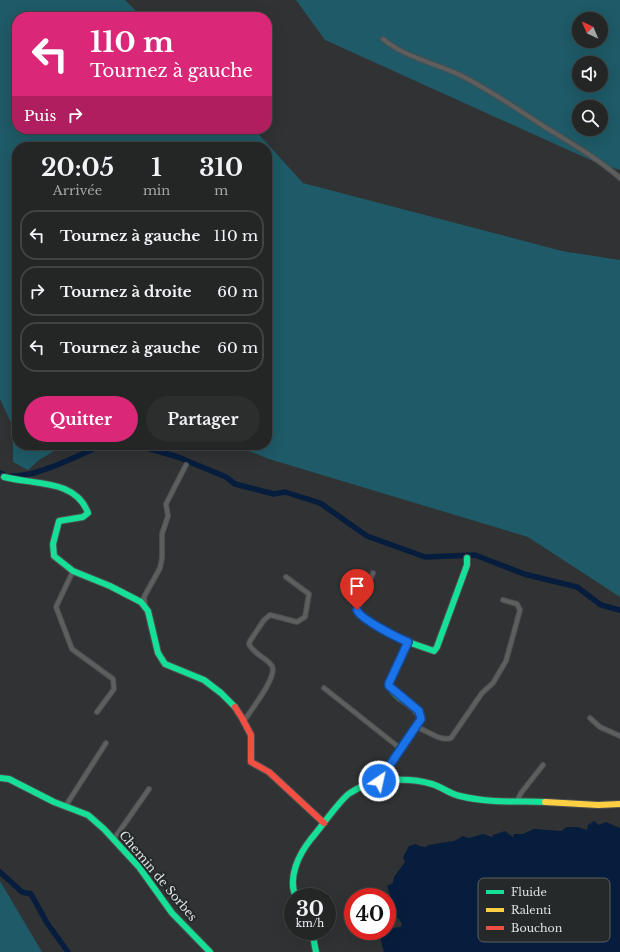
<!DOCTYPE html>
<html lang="fr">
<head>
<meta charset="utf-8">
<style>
  body { margin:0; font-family:"Libre Baskerville",serif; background:#2c2e2e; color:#f1f3f6; height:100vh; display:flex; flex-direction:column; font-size:15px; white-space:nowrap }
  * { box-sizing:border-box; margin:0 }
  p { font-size:13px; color:#a3a5a7 }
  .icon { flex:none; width:22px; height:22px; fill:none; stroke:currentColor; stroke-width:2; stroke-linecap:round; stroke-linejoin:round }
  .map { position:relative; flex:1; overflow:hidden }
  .details { position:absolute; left:12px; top:142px; width:260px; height:308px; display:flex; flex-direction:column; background:#242626; border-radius:16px; box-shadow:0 4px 16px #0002,0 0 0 1px #414343 }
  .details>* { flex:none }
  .top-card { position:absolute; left:12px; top:12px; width:260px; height:122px; border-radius:16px; box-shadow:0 4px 16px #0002,0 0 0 1px #414343; background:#db2777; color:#fff; overflow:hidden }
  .needle { width:26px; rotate:316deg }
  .fabs { position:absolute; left:572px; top:12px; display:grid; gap:8px }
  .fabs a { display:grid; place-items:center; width:36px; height:36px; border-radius:50%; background:#242626; box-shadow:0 4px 16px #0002,0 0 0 1px #414343; font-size:20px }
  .speed { position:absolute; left:284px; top:888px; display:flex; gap:8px; font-size:20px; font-weight:700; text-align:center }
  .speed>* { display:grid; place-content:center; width:52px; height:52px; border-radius:50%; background:#242626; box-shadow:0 4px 16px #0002,0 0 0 1px #414343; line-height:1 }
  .speed small { font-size:10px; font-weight:400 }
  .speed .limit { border:6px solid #d22; background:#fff; color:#111 }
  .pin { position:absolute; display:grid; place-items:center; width:34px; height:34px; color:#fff; margin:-41px -17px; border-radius:50% 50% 50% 0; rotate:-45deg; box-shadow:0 0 4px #0007 }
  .pin .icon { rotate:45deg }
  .me { position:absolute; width:44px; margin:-22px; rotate:34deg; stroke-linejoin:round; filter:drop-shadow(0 0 3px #0008) }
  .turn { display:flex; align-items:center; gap:14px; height:84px; padding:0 12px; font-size:18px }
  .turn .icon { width:52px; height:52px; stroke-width:2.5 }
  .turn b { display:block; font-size:28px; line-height:34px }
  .then { display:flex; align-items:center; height:38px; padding:0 12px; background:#0003; gap:8px; font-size:15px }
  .eta { display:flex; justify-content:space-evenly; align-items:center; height:68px; text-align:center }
  .eta b { font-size:24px; font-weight:700; line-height:28px }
  .primary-button { display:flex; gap:8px; margin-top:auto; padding:8px 12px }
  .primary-button a { flex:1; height:46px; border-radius:24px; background:#db2777; color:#fff; font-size:16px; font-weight:700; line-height:46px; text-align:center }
  .primary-button a+a { background:#2c2e2e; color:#f1f3f6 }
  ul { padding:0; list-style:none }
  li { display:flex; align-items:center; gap:12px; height:50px; margin:0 8px 6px; padding:0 4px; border:2px solid #414343; border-radius:16px }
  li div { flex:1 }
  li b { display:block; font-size:15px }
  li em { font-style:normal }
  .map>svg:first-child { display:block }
</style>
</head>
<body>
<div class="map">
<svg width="620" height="952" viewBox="0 0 620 952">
  <rect width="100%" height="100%" fill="#303233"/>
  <g fill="#1e5a67" fill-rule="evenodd">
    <path d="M0,0H125L142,17H17V129H254L303,183L562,251L620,260V597L528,537L269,459L234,445H267V147H17V445H64L39,460L28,470L13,462V427L0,399Z"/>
    <path d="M296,0H620V170L597,163L325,40ZM579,19H601V41H579ZM579,63H601V85H579ZM579,107H601V129H579Z"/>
    <path d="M0,881L42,952H0Z"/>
  </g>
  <path fill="#061d3d" d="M594,821L599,825L606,822L620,828V952H384L379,933L387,931V929L401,927L402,924L399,919L387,909L390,895L387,886L393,883L394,877L405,862L403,857L409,846L416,844L419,846L426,847L428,845L454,841L463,836L469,838L483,834L492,837L493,835L505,831L513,837L514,834H523L534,829L561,831L567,827H578L587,830L588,825Z"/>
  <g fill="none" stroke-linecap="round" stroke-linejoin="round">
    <g stroke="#061d3d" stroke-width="5.5">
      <path d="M137,445L178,457L226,477L235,484L274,494L285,492L320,503L367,536L425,557L475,555L524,574L577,587L601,605L620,610"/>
      <path d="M0,473L3,474"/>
      <path d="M11,476C35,478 79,455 102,445"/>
      <path d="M0,872L22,892L31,894L47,923L68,952"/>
    </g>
    <g stroke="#4c4e4f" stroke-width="6">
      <g id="street">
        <path d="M383,39C404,57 435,63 460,75C490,90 517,109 545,127C571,143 597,158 620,178"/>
        <path d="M73,571L56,607L72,649L113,679L114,689L97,712"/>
        <path d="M373,573L357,610L359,615L395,637L408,642"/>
        <path d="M145,605L144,597L160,568L162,558V534L168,516L166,504L186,465"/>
        <path d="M324,688L401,749"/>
        <path d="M590,718L600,727L620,736"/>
        <path d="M244,721C250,711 278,677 272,666C266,657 254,655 249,644L250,641L264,620L270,615L297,622L305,617L309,594L286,577"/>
        <path d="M416,727C427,730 440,742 451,738L482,693L493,683L506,661L520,610L517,604L503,600"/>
        <path d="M517,801L521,793L543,765"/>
        <path d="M65,807L106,743"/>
        <path d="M114,839L149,789"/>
      </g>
    </g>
    <g stroke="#4c4e4f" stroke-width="8">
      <g id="fast">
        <path d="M4,477C34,485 76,479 88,513L83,517L59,521L53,544L54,556L73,571L110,586L141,602L148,611L158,653L165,664L204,680L221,693L235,707"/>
        <path d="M0,778L9,779L54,802L88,815L104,829L139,867L172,913L210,952"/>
        <path d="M379,781L421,719C415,702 393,700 389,683L408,642L434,651L437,647L467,565V558"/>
        <path d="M296,897C287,878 299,854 311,839C320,829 341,798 350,793C372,778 408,777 432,784C442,787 450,794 460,796C487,803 517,801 545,802"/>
        <path d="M312,931L316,952"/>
      </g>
    </g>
    <g stroke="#4c4e4f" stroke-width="8">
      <path id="slow" d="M545,802L598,805L620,804"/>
    </g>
    <g stroke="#4c4e4f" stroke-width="8">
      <path id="jam" d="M235,707L242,718L251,735V762L269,772L324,823"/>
    </g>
    <use href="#street" stroke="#5d5f5f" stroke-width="4"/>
    <use href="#fast" stroke="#16e098" stroke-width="6"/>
    <use href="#slow" stroke="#ffcf43" stroke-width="6"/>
    <use href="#jam" stroke="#f24e42" stroke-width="6"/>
  </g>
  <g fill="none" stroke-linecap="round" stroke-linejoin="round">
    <g stroke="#114b97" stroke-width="10">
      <path id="route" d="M357,610C360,619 398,638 408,642L389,683V686L419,711L421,719L379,781"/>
    </g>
    <use href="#route" stroke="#1a73e8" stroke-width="7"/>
  </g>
  <g text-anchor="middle" stroke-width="4" stroke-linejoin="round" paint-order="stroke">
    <g font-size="12" fill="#dfe1e2" stroke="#25292a">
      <text transform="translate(158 876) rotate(50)" y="4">Chemin de Sorbes</text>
    </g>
  </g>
  <rect x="478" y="878" width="132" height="64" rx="6" fill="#25292a" stroke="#5d6061" stroke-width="1"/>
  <rect x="486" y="890" width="18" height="4" fill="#16e098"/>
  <rect x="486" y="908" width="18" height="4" fill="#ffcf43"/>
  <rect x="486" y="926" width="18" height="4" fill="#f24e42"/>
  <g font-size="11" fill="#dfe1e2">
    <text x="511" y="896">Fluide</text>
    <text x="511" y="914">Ralenti</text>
    <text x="511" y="932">Bouchon</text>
  </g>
</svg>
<div class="fabs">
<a><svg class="needle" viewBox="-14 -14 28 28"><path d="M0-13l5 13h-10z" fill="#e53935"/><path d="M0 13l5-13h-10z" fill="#a3a5a7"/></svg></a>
<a><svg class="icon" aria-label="sound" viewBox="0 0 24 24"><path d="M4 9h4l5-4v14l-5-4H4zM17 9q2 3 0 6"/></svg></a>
<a><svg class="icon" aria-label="search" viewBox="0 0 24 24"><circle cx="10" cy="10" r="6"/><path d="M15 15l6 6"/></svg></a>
</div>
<div class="speed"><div>30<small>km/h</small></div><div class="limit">40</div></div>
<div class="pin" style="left:357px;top:610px;background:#d93025"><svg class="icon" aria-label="arrive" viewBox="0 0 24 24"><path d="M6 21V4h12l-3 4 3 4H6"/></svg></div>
<svg class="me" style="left:379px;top:781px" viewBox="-20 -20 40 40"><circle r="17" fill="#1a73e8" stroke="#fff" stroke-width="3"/><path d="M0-11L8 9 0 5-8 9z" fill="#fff"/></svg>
<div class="top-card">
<div class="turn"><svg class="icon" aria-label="left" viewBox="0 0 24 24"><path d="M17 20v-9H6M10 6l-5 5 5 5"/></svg><div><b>110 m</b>Tournez à gauche</div></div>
<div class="then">Puis<svg class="icon" aria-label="right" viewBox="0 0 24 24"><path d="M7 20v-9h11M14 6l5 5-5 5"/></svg></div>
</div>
<section class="details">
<div class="eta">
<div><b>20:05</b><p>Arrivée</p></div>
<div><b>1</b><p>min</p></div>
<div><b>310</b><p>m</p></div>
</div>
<ul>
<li><svg class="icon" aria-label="left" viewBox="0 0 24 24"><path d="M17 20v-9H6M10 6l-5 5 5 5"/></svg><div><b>Tournez à gauche</b></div><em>110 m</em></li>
<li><svg class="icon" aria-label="right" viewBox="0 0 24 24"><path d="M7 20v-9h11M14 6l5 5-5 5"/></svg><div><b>Tournez à droite</b></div><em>60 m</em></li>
<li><svg class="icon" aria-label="left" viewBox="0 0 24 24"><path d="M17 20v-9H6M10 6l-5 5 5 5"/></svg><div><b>Tournez à gauche</b></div><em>60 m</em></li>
</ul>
<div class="primary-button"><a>Quitter</a><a>Partager</a></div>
</section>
</div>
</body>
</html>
